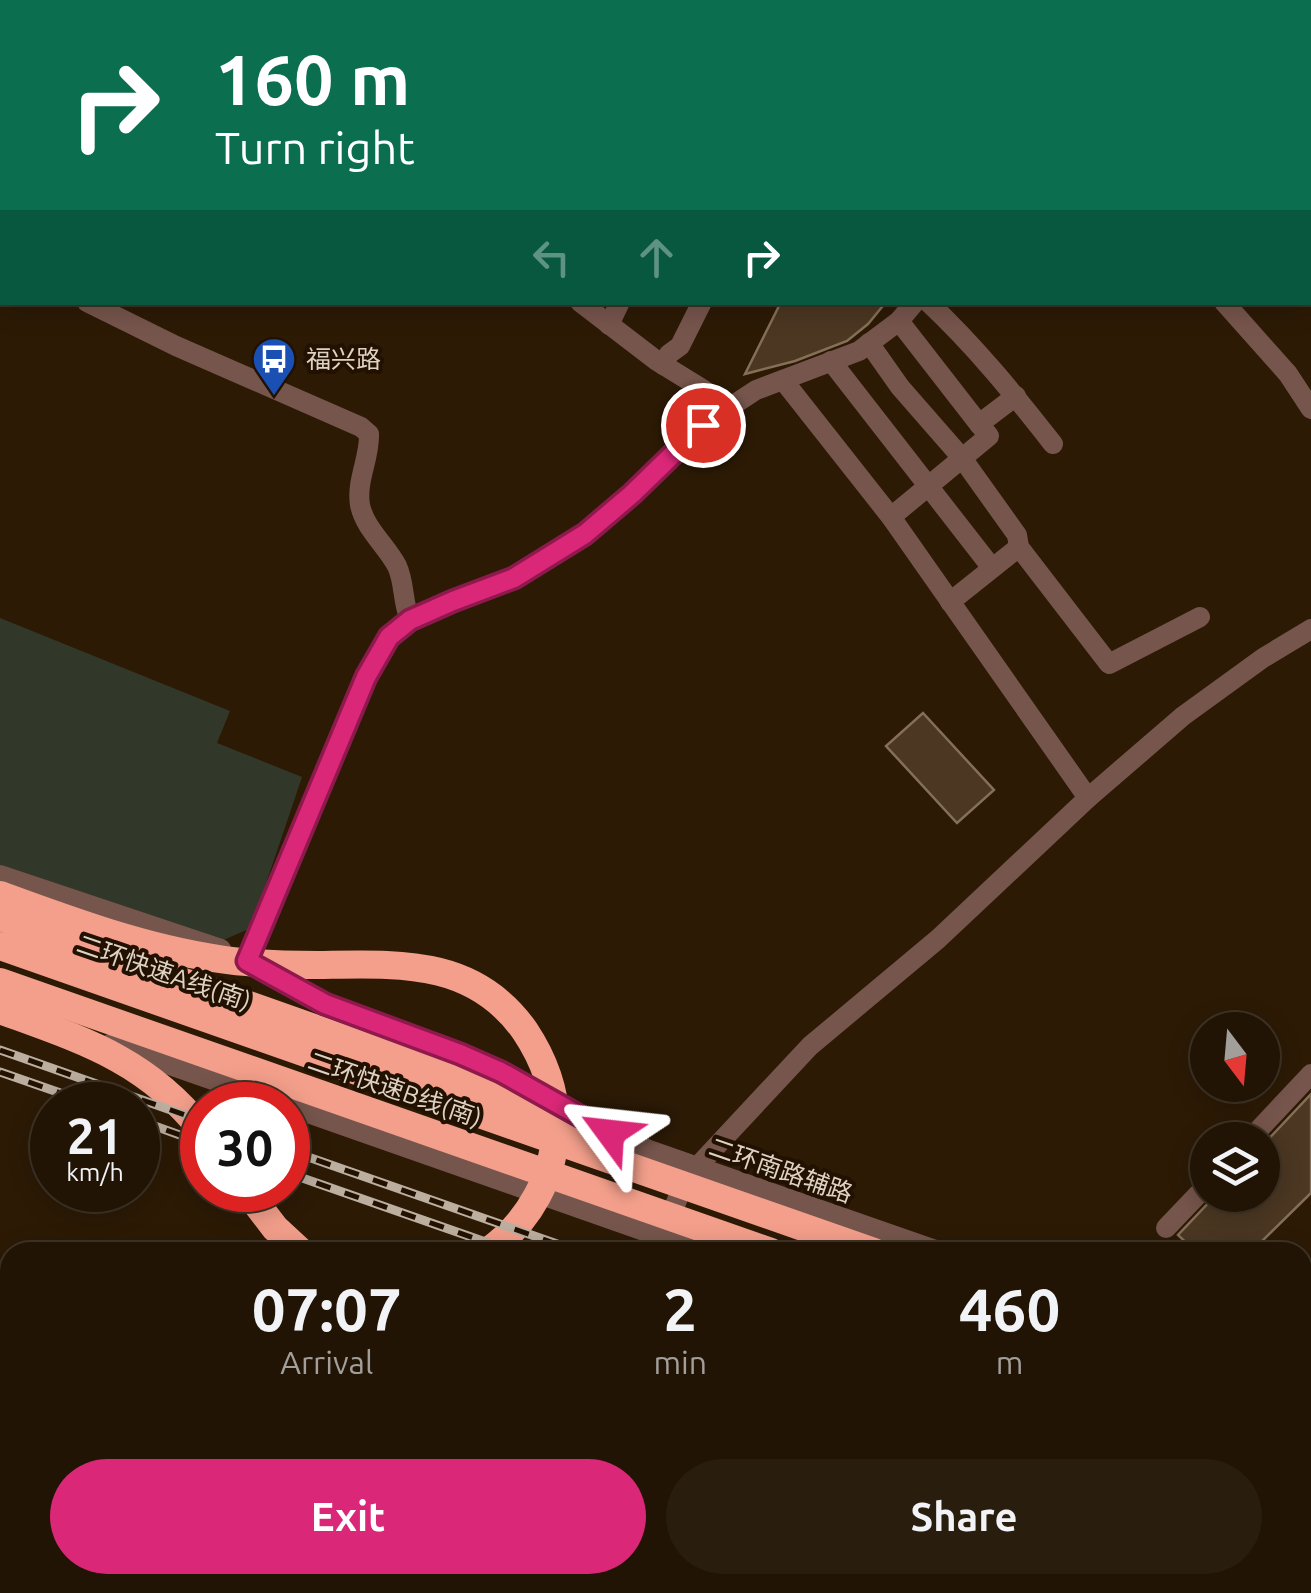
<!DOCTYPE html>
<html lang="en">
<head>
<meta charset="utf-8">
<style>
  body { margin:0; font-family:Ubuntu,"Noto Sans SC",sans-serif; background:#291d0e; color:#f1f3f6; height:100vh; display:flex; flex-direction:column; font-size:38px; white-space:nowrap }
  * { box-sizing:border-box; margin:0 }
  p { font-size:32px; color:#a29e9a }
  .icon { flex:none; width:55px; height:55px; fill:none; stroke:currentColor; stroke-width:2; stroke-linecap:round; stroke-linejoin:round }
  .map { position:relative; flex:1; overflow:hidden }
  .details { position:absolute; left:0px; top:1242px; width:1312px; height:352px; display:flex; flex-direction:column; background:#211404; border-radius:30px 30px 0 0; box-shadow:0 5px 25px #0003,0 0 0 2px #3e3326 }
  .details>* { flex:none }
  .hud { position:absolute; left:0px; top:0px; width:1312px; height:305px; box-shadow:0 5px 25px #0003,0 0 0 2px #3e3326; background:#0b6e4f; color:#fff; overflow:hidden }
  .needle { width:65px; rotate:164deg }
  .controls { position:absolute; left:1190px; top:1012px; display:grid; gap:20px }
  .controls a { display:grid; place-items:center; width:90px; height:90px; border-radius:50%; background:#211404; box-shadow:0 5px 25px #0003,0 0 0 2px #3e3326; font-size:50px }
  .speed { position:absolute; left:30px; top:1082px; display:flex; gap:20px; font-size:50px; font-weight:700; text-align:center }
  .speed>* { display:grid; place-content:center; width:130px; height:130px; border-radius:50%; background:#211404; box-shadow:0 5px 25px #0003,0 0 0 2px #3e3326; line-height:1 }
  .speed small { font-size:25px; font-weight:400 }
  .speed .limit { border:15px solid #d22; background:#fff; color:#111 }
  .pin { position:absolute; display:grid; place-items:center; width:85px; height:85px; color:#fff; margin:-42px; border:5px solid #fff; border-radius:50%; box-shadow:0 2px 10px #0007 }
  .me { position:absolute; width:110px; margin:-55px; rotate:300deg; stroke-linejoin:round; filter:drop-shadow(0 0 8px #0008) }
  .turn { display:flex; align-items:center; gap:35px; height:210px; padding:0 50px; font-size:45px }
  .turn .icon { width:130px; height:130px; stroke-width:2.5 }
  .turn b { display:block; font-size:70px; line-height:85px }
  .lanes { display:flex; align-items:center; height:95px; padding:0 50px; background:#0003; justify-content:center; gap:50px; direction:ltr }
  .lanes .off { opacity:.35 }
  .eta { display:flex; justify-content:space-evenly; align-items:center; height:170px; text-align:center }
  .eta b { font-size:60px; font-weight:700; line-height:70px }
  .cta { display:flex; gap:20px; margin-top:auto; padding:20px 50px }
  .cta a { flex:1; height:115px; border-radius:60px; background:#db2777; color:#fff; font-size:40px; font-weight:700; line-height:115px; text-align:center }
  .cta a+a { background:#291d0e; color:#f1f3f6 }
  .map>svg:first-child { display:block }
</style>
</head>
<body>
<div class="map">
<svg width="1311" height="1593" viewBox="0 0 1311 1593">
  <rect width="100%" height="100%" fill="#2c1a05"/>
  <path fill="#313829" d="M0,618L230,711L217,743L302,777L251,928L219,942L0,865Z"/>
  <g fill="#4b3722" stroke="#856f58" stroke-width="2.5">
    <path d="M781,302H886L868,324L847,341L795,361L745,374Z"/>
    <path d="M923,713L994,790L957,823L886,746Z"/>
    <path d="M1311,1094V1193L1251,1252H1219L1210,1244L1202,1252H1196L1178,1235L1216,1195H1262V1146Z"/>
  </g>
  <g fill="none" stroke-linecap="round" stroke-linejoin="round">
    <g stroke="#76554c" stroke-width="20">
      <path d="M31,0L37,2"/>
      <path d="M578,2L579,0"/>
      <path d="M685,2L687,0"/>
      <path d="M769,2L770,0"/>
      <path d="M977,2V0"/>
      <path d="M0,261L2,262"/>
      <path d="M87,302L176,346L361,427L369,434C370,458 356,480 360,505C365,529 386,545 397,566C405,583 402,601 410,620"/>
      <path d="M580,302L657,361L704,390L722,412"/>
      <path d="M928,302C974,345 1014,394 1053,444"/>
      <path d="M1224,302L1288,374L1311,409"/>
      <path d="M899,321L979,424"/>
      <path d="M609,325L620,302"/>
      <path d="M869,343L900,387L962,458L1017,535L1019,547L1109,664L1200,617"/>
      <path d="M831,361L992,568"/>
      <path d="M663,365L669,354L680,346L702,302"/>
      <path d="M783,380L891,517L1088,798"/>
      <path d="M891,517L989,436L979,424L1016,396"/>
      <path d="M950,602L1019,547"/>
      <path d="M0,875L221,949"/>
      <path d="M247,961L366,677L389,637L410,620L453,601L515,579L546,560L585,534L632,494L703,425L756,390L859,351L899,321L915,302"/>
      <path d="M256,966L325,1003L482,1063L561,1105"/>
      <path d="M110,1044L284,1105"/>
      <path d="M288,1106L704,1252"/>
      <path d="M603,1130L649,1150L941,1252"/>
      <path d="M1249,1140L1311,1074"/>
      <path d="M672,1213L681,1190L697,1167L810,1046L938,939L1088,798L1183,716L1263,658L1311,629"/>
      <path d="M1166,1228L1208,1184"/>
      <path d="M1302,1379L1311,1382"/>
      <path d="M1302,1462L1311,1465"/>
      <path d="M0,1463L10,1470"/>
      <path d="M364,1585L372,1593"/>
      <path d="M621,1585L628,1593"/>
      <path d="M99,1593L105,1585"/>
      <path d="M148,1593L155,1585"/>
      <path d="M810,1593L818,1585"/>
    </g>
    <g stroke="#f39f8b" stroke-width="28">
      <path d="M0,895C71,921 144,948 219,959C252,964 285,965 318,965C397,964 474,958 525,1031C543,1058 555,1090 556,1123C556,1174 529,1223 487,1252"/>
      <path d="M0,917L526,1103L616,1148"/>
      <path d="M0,946L874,1252"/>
      <path d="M0,982L771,1252"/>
      <path d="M0,1010C82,1040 146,1059 202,1130"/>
      <path d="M246,1190L275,1228L301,1252"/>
      <path d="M1302,1403L1311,1406"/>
      <path d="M1302,1439L1311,1442"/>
      <path d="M126,1593L132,1585"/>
    </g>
    <g stroke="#bcafa0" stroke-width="9">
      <g id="rail">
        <path d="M0,1050L202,1121"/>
        <path d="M0,1072L95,1105"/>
        <path d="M138,1120L202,1143"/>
        <path d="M288,1150L580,1252"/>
        <path d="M288,1173L514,1252"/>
        <path d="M1302,1505L1311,1508"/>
        <path d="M1302,1542L1311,1545"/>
      </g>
    </g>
    <use href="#rail" stroke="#210" stroke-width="5" stroke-dasharray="15" stroke-linecap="butt"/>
  </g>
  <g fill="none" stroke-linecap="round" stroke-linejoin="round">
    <g stroke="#8e194d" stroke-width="25">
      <path id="route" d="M610,1133L501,1072L460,1054L325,1004L247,961L366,677L389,637L410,620L453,601L514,578L585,534L632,494L703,425"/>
    </g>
    <use href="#route" stroke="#db2777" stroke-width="18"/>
  </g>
  <defs>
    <g id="bus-pin" transform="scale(2.25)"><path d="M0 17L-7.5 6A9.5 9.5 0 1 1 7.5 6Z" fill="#1a4fb4" stroke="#210"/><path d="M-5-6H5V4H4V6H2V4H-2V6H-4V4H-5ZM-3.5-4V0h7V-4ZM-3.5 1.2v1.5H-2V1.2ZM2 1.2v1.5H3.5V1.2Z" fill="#fff"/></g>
  </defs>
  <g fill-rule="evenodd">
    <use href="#bus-pin" x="274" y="359"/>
  </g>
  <g text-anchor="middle" stroke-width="8" stroke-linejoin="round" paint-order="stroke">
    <g font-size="25" fill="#ded2c5" stroke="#210" text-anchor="start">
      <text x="306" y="368">福兴路</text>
    </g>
    <g font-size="25" fill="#ded2c5" stroke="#210">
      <text transform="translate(164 972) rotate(19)" y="9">二环快速A线(南)</text>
      <text transform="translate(395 1089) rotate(19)" y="9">二环快速B线(南)</text>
      <text transform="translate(781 1170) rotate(19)" y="9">二环南路辅路</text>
    </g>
  </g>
</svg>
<div class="controls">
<a><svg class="needle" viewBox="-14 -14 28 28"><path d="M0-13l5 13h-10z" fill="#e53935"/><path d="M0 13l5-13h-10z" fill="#a29e9a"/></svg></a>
<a><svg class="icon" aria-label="layers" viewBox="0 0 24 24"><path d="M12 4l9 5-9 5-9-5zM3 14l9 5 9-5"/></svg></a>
</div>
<div class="speed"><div>21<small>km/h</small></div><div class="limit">30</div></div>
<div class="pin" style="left:703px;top:425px;background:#d93025"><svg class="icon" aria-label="arrive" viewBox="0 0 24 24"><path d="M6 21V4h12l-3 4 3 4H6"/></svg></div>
<svg class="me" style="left:610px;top:1133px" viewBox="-20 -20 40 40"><path d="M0-17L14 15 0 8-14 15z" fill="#db2777" stroke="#fff" stroke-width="4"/></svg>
<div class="hud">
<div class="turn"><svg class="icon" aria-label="right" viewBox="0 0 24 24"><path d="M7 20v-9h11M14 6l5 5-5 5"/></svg><div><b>160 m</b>Turn right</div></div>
<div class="lanes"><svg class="icon off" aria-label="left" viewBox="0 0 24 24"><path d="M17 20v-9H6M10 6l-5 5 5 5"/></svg><svg class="icon off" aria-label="ahead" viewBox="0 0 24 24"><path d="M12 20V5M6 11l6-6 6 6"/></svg><svg class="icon" aria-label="right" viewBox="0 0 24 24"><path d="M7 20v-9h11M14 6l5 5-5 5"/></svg></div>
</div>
<section class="details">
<div class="eta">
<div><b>07:07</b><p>Arrival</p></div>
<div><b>2</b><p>min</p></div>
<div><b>460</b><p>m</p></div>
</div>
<div class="cta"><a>Exit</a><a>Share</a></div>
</section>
</div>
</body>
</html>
